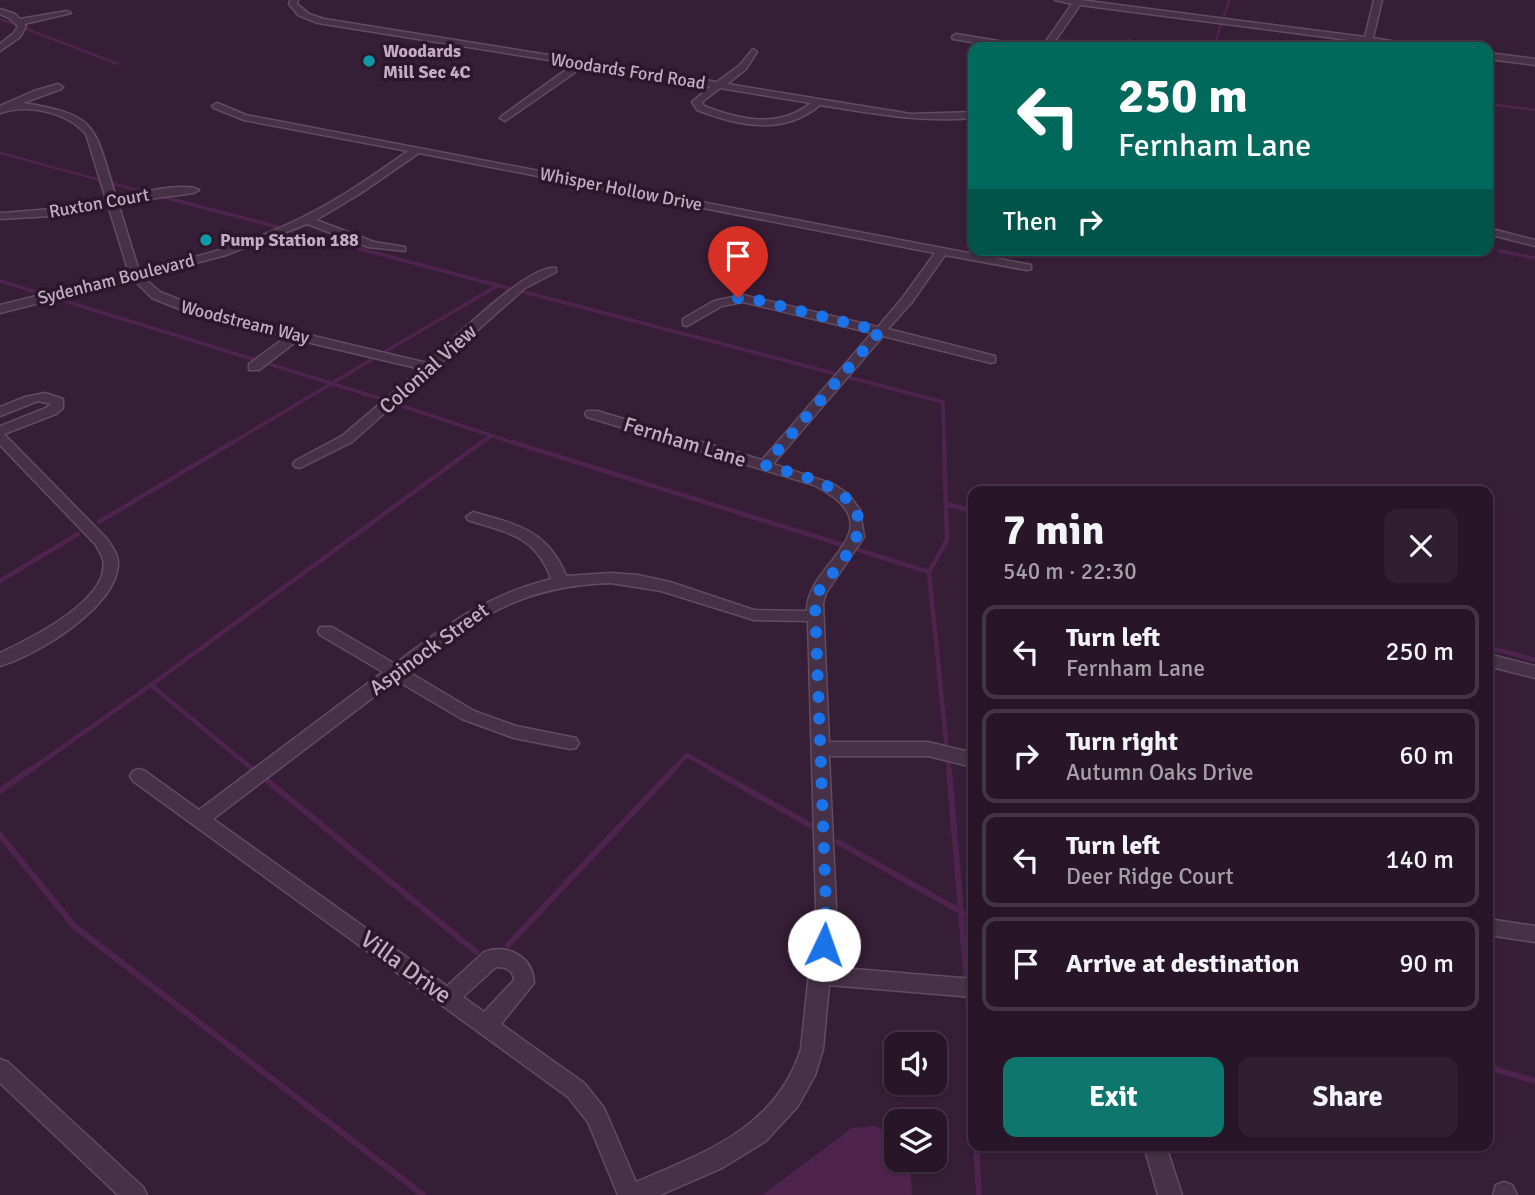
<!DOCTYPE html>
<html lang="en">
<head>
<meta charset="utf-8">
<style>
  body { margin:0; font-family:Signika,sans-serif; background:#301f30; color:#f1f3f6; height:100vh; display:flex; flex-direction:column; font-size:26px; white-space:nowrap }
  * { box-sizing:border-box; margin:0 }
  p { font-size:23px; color:#a59fa8 }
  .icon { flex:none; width:38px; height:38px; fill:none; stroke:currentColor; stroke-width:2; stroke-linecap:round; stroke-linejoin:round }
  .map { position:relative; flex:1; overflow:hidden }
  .sheet { position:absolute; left:968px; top:486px; width:525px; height:665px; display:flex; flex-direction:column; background:#281628; border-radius:14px; box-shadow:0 2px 5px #0004,0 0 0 2px #443545 }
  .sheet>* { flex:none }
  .guide { position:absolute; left:968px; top:42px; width:525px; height:214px; border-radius:14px; box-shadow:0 2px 5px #0004,0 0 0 2px #443545; background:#00695c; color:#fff; overflow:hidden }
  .controls { position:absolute; left:884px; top:1032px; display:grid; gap:14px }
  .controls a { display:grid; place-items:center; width:63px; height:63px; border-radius:14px; background:#281628; box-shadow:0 2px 5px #0004,0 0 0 2px #443545; font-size:35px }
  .pin { position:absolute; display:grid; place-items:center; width:60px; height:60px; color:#fff; margin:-72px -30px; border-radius:50% 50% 50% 0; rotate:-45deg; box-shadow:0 0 7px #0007 }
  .pin .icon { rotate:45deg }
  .me { position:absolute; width:77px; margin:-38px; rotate:3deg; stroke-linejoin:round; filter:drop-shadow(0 0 5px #0008) }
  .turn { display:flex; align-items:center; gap:24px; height:147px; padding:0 35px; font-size:32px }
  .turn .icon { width:91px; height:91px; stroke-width:2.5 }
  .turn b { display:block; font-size:49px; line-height:60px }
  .then { display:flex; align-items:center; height:66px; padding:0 35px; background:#0003; gap:14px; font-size:26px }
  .round { display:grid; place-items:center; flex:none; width:74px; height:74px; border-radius:14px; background:#301f30 }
  .overview { display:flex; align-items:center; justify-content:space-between; height:119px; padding:0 35px }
  h1 { font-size:42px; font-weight:800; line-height:52px }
  .action { display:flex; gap:14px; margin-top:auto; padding:14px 35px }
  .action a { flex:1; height:80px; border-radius:14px; background:#0f766e; color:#fff; font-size:28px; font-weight:800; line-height:80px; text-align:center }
  .action a+a { background:#301f30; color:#f1f3f6 }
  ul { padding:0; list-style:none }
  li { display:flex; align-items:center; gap:21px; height:94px; margin:0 14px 10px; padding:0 21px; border:4px solid #443545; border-radius:14px }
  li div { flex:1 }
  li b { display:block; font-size:26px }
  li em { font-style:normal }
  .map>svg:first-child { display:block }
</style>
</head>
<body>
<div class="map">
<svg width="1535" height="1195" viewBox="0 0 1535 1195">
  <rect width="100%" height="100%" fill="#361e36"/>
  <path fill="#4e244f" d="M875,1126L896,1138V1160H910L912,1195H762L852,1128Z"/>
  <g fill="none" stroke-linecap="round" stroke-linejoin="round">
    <g stroke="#4e244f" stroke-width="2.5">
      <path d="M0,19L118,64"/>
      <path d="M1223,19L1229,0"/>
      <path d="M1214,47L1221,23"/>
      <path d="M1488,104L1535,110"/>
      <path d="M0,153L148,193"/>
    </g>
    <g stroke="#4e244f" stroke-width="3.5">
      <path d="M143,192L148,193"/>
      <path d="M160,196L508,288"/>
      <path d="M1499,251L1535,258"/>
      <path d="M0,281L382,399"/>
      <path d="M524,292L833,373"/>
      <path d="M386,351L497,286"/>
      <path d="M851,378L943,402L944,444"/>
      <path d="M399,405L517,444"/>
      <path d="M230,444L371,360"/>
      <path d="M480,444L491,436"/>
    </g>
    <g stroke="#4e244f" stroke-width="4.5">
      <path d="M512,442L929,572"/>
      <path d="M944,442L947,540L929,572L949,771"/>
      <path d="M946,504L973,511"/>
      <path d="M99,522L233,442"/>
      <path d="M0,581L78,534"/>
      <path d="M1488,647L1535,660"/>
      <path d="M151,685L251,768"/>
      <path d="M29,771L151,685L482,442"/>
      <path d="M672,771L687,755L715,771"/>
    </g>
    <g stroke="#4e244f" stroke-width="6">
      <path d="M711,769L810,825"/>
      <path d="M949,769L967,984"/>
      <path d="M268,781L476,952"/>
      <path d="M0,791L31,769"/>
      <path d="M0,835L74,926L423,1195"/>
      <path d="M838,842L963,913L973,916"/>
      <path d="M508,945L674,769"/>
      <path d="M968,993L973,1086"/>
      <path d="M1488,1067L1535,1081"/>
      <path d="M976,1146L979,1195"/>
    </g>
    <g stroke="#624c61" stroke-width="3">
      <g id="street">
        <path d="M290,0H298L297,4L309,14L324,19L717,82L740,65L753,49L757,52L746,69L727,84L911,114L973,112V118C920,123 872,113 820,105C783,136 739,126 697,110L692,102L710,87L584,66L505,121L500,118L502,116L574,64L318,23L298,15L289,4ZM720,88L811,103C778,129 740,120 704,106L702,102Z"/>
        <path d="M1055,0H1080L1365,37L1374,0H1382L1373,38L1427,47L1372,43L1371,47H1363L1364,42L1080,5L1055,41L1115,43L1129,41V45L1120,47H1042L1072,4Z"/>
        <path d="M0,9L15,14L20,19L67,11L71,13L24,24L26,26L20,37L0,51V44L14,33L18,26L9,18L0,14Z"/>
        <path d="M956,34L1016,44L1020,47H1002L953,39L952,37Z"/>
        <path d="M1488,53L1535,59V65L1488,59Z"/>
        <path d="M58,84L63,87L61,89L23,103C101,115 94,128 116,197C134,194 186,181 199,190L194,193L118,203L139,271C195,258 252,243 303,217C340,199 374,175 408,151L244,120L214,108L212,106L217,103L246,115L1031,265V269L1027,270L945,255L912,302L888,329L995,356V362L991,363L883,336L773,464L833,484L848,494L860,510L864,537L826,593L823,603L829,742H928L973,753V767L928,756H829L836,906L830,967L973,979V997L829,985L823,1049L815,1075L798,1106L766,1141L722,1168L660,1195H618L588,1122L568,1097L133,781L130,776L133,771L139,769L145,771L199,810L383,672L320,635L318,631L320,627H332L395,664C446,625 487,595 551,579C536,536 508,533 468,520L466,517L473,512C516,524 549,531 566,576L611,573L638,575L670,582L754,610L807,611C806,561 901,530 814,485L587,417L585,414L587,411H597L762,460L872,333L743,302L722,306L687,326L683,325V319L714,301L743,295L878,327L904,296L935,253L419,153L361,193L316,220L374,242L405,247V251L368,247L307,224L226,255L143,277L160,292L205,310L427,363C450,342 528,264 556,268V272L525,288L352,442L300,468L295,467L293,464L295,461L342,436L421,369L298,340L259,370H249V364L286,337L197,316L152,298L133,279L0,313V305L129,273L108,205L51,216L0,219V213H3L51,209L106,199L86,134C66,111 27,104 0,113V106L34,91ZM611,583L661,591L754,620L808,621L816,906L801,1049C776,1128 706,1152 636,1182L604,1108L584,1083L501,1024L534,983C533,957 508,943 484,952L447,986L213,819L396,680L462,719L514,738L570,749L576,748L579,743L576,738L516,726L474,711L407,671C477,618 519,586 611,583ZM496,967C505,967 513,969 514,980L484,1012L463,997Z"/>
        <path d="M1488,228L1535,240V246L1488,234Z"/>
        <path d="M45,393L63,399V408L56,414L4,434L108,540C112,547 119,556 118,564C117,607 37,655 0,666V653C29,639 111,600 103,560C102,555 98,550 96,545L0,445V426L46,408L51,404L38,401L0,416V407L25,397Z"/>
        <path d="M1488,654L1535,666V678L1488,666Z"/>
        <path d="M1488,919L1535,926V942L1488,935Z"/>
        <path d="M0,1059L8,1062L143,1187L147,1195H118L0,1083Z"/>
        <path d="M1144,1146H1166L1182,1195H1158Z"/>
        <path d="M1504,1182L1512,1185L1517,1195H1493L1496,1185Z"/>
      </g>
    </g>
    <use href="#street" fill="#463146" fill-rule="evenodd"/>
  </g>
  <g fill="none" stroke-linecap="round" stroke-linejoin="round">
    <path stroke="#1a73e8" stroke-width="12" stroke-dasharray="0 21.6" d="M738,298L753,299L880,331L765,465C795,474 875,490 856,538C848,557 830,575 818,592L815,603L826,906L824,945"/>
  </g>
  <g fill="#0f9aa8" stroke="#2b172a" stroke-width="2.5">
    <circle cx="369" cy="61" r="7"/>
    <circle cx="206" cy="240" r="7"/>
  </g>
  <g text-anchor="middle" stroke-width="7" stroke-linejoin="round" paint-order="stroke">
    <g font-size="18" font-weight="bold" fill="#c4aac3" stroke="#2b172a" text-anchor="start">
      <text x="383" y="57">Woodards<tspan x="383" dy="21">Mill Sec 4C</tspan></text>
      <text x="220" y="246">Pump Station 188</text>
    </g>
    <g font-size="18" fill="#c4aac3" stroke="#2b172a">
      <text transform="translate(628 71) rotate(9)" y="6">Woodards Ford Road</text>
      <text transform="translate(621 189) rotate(11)" y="6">Whisper Hollow Drive</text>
      <text transform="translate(99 203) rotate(-10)" y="6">Ruxton Court</text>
      <text transform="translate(116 279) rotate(-14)" y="6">Sydenham Boulevard</text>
      <text transform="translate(245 322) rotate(14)" y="6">Woodstream Way</text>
    </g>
    <g font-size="21" fill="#c4aac3" stroke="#2b172a">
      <text transform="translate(428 369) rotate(-42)" y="7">Colonial View</text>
      <text transform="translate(685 442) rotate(17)" y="7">Fernham Lane</text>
      <text transform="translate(429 649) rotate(-36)" y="7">Aspinock Street</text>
    </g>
    <g font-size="24" fill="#c4aac3" stroke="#2b172a">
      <text transform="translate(406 967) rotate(36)" y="8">Villa Drive</text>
    </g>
  </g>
</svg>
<div class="controls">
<a><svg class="icon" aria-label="sound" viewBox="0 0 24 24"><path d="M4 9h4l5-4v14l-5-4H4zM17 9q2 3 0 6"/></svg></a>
<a><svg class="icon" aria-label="layers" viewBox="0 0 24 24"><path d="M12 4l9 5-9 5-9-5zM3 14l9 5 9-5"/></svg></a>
</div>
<div class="pin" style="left:738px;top:298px;background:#d93025"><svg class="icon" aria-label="arrive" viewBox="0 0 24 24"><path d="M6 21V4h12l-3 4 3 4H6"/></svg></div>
<svg class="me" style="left:824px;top:945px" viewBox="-20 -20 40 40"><circle r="19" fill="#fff"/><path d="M0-13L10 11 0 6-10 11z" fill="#1a73e8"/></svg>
<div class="guide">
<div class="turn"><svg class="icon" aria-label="left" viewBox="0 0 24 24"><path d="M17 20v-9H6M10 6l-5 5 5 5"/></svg><div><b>250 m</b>Fernham Lane</div></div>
<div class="then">Then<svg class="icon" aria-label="right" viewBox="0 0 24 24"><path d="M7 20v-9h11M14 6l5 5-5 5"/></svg></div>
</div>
<section class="sheet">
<div class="overview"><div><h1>7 min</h1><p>540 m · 22:30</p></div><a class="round"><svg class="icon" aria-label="close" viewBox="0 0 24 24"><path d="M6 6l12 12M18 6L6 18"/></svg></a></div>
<ul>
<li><svg class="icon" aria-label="left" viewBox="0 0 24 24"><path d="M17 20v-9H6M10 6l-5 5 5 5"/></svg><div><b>Turn left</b><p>Fernham Lane</p></div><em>250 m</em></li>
<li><svg class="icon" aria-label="right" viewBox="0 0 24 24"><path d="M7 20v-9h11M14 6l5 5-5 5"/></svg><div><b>Turn right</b><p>Autumn Oaks Drive</p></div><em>60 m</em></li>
<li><svg class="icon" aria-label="left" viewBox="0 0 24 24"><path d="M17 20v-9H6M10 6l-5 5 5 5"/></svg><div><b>Turn left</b><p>Deer Ridge Court</p></div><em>140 m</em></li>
<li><svg class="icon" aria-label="arrive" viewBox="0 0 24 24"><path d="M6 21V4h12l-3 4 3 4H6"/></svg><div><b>Arrive at destination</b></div><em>90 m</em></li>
</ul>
<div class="action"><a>Exit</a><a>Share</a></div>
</section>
</div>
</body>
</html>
